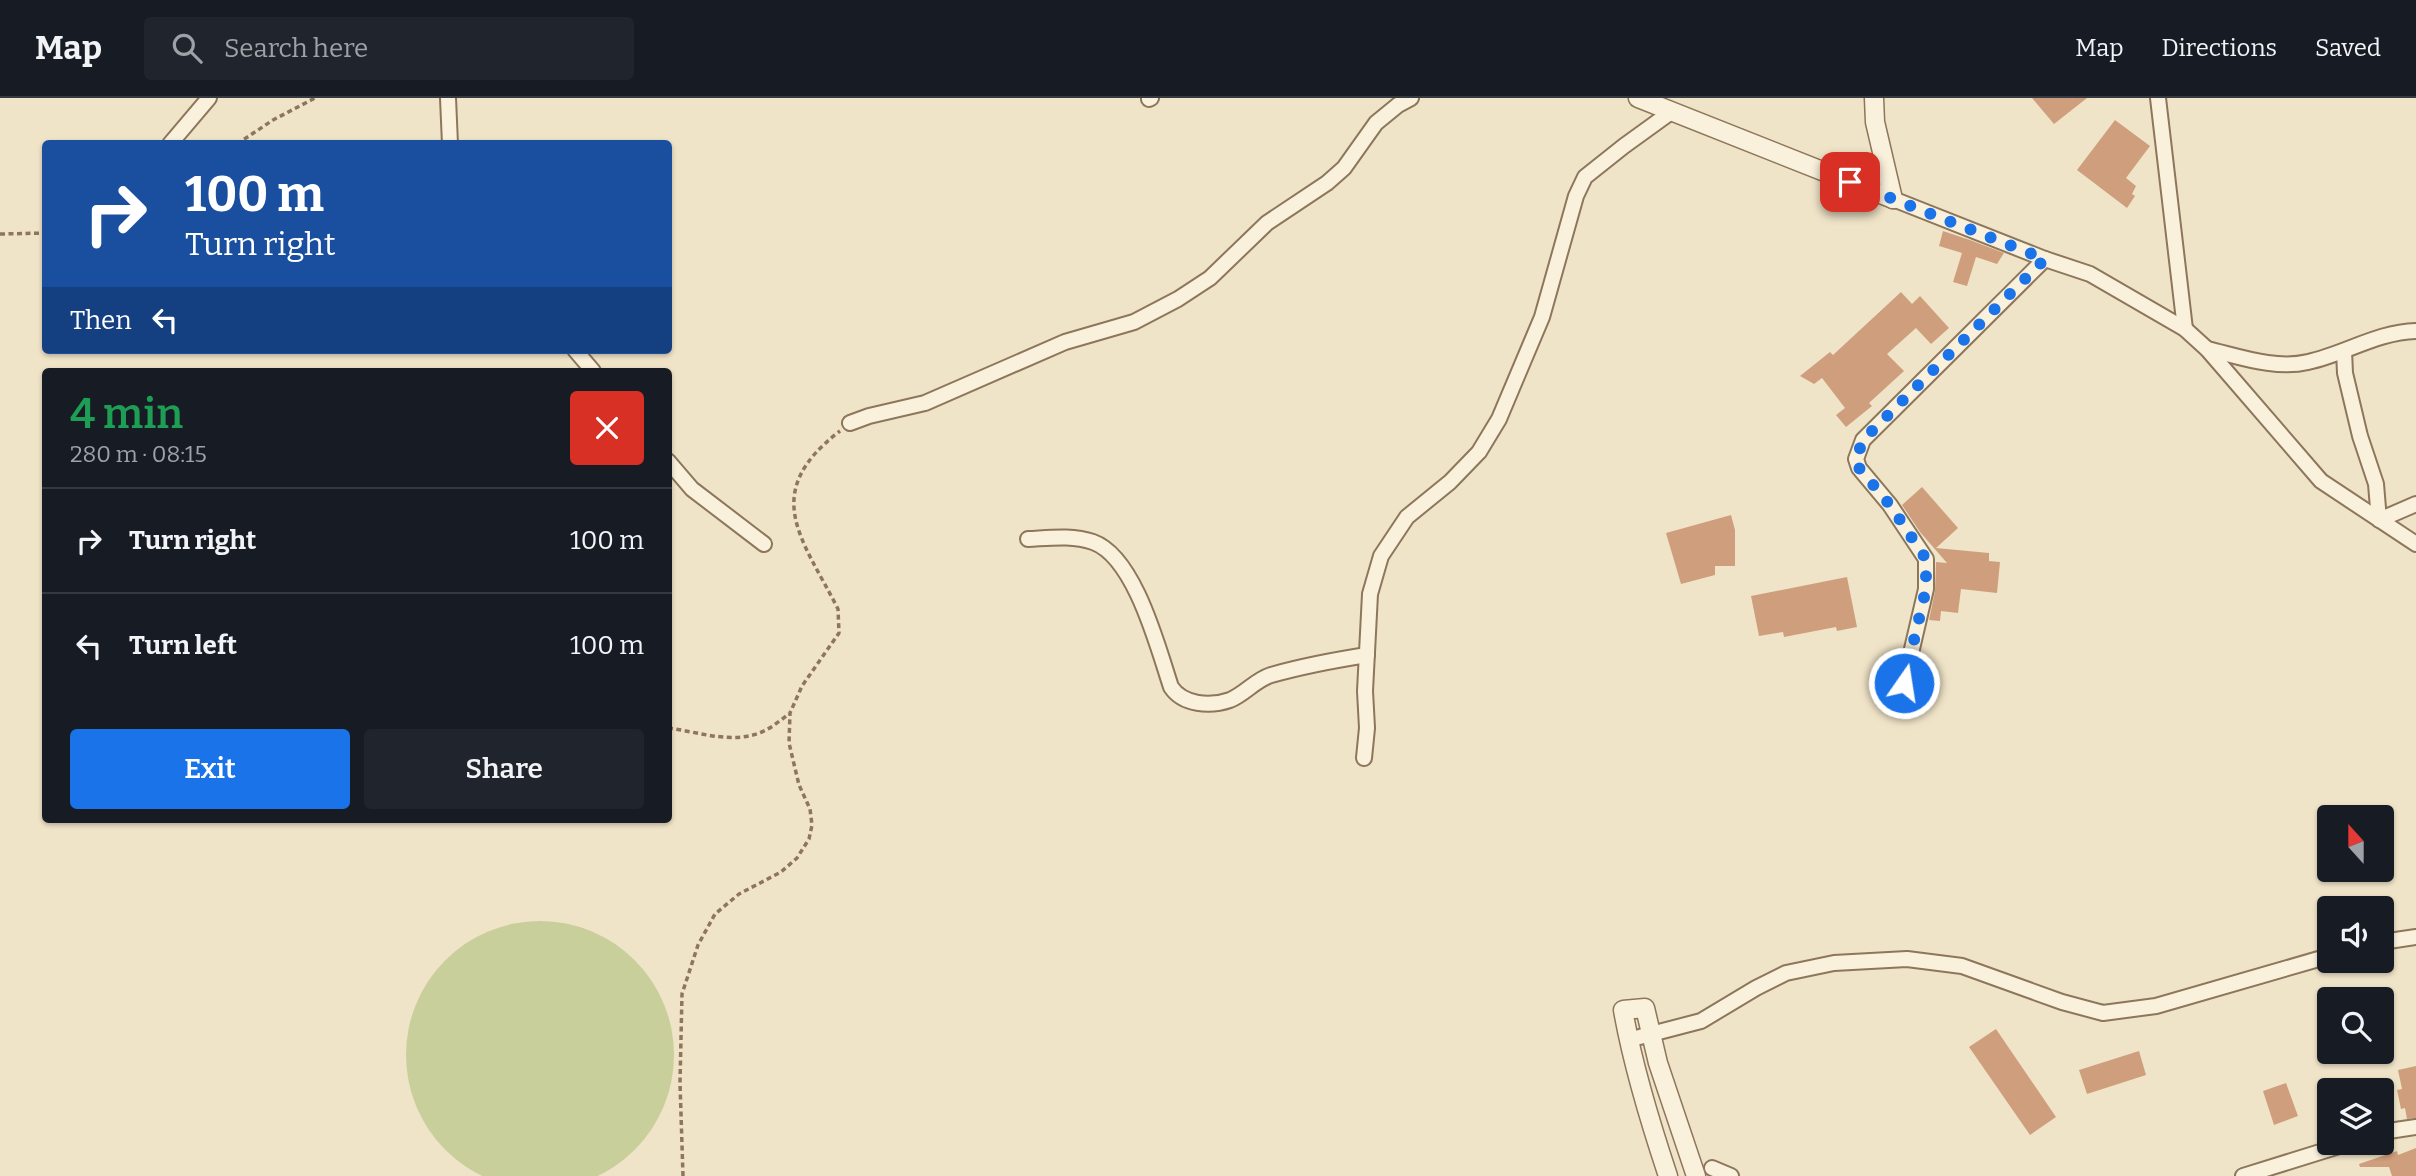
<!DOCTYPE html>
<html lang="en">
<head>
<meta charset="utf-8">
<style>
  body { margin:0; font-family:Bitter,serif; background:#20242c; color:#f1f3f6; height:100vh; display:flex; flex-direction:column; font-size:26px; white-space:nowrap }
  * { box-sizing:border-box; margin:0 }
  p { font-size:23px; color:#9ea1a6 }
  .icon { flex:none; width:38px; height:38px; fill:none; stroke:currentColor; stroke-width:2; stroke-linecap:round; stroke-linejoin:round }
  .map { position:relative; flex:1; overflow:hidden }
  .sheet { position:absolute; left:42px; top:270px; width:630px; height:455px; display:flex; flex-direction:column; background:#171b24; border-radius:7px; box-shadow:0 2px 5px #0004 }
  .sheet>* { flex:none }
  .hud { position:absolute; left:42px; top:42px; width:630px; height:214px; border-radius:7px; box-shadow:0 2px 5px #0004; background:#1a4fa0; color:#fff; overflow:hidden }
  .needle { width:46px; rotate:339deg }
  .controls { position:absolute; left:2317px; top:707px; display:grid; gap:14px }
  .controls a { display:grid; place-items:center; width:77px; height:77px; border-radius:7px; background:#171b24; box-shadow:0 2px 5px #0004; font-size:35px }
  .pin { position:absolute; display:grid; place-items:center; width:60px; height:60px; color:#fff; margin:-30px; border-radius:14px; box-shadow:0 4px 10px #0006 }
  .me { position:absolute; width:77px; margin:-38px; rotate:13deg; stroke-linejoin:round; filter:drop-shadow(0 0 5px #0008) }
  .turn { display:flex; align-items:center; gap:24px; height:147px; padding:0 28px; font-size:32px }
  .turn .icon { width:91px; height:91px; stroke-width:2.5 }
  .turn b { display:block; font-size:49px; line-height:60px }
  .then { display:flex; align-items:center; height:66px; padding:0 28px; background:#0003; gap:14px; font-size:26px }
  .round { display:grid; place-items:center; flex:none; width:74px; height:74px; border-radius:7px; background:#20242c }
  .head { display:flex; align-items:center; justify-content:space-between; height:119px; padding:0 28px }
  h1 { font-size:42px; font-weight:600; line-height:52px; color:#1e9e55 }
  .primary-button { display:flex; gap:14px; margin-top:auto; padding:14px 28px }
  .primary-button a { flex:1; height:80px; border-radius:7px; background:#1a73e8; color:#fff; font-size:28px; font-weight:600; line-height:80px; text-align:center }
  .primary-button a+a { background:#20242c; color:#f1f3f6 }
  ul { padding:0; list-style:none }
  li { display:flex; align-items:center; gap:21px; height:105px; padding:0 28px; border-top:2px solid #363941 }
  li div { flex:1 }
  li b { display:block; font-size:26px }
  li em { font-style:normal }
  header { display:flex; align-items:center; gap:42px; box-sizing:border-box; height:98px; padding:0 35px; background:#171b24; border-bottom:2px solid #363941 }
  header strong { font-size:33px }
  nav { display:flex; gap:38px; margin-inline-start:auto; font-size:24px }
  .search { width:490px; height:63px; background:#20242c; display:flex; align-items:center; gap:18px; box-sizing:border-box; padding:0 24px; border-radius:7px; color:#9ea1a6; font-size:26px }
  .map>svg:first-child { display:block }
</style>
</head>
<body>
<header>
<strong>Map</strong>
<div class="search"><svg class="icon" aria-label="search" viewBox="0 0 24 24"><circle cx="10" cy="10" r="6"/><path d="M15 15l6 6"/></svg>Search here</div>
<nav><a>Map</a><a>Directions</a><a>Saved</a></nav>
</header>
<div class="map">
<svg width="2416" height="1078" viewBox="0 0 2416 1078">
  <rect width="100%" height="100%" fill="#f0e4c8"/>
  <circle fill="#c9cf9b" cx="540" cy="957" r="134"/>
  <g fill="#cf9f7d">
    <path d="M2032,0H2087L2054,26Z"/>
    <path d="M2115,22L2150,48L2126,80L2136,88L2132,96L2135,98L2127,110L2077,72Z"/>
    <path d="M1943,133L1970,142L2004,155L1997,166L1976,159L1967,188L1953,184L1962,155L1939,148Z"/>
    <path d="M1901,194L1912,206L1920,198L1949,230L1931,246L1916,230L1887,256L1904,273L1869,305L1872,308L1846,329L1836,317L1845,310L1822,280L1814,286L1800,278L1830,254L1833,257Z"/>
    <path d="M1922,389L1958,430L1936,450L1989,455V463L2000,464L1997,495L1961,491L1958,515L1941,513L1940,523L1929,522L1935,493L1936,464L1947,465L1920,434L1902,407Z"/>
    <path d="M1731,417L1735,432V468H1715V477L1681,486L1666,435Z"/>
    <path d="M1847,479L1857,529L1837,533L1836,529L1784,539L1783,534L1759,538L1751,498Z"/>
    <path d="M1996,931L2056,1019L2030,1037L1969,949Z"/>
    <path d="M2139,953L2146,977L2087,996L2079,972Z"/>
    <path d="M2416,968V1020L2407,1021L2405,1010L2401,1011L2397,992L2402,991L2398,972Z"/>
    <path d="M2286,985L2298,1018L2274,1027L2263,993Z"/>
    <path d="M2416,1050V1078H2392L2389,1069H2360L2359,1066L2397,1053L2398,1057Z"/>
  </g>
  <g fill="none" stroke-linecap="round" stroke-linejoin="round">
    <g stroke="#8d765c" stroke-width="18">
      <g id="minor">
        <path d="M448,0L450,46"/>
        <path d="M2158,0L2185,231"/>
        <path d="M1149,1L1151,0"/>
        <path d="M170,46L209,0"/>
        <path d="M1893,101L2045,161L2090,176L2185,231L2207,251L2321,383L2416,446"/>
        <path d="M2207,251C2238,258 2275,272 2308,264C2345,256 2377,234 2416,233"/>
        <path d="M575,252L593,273"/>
        <path d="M2344,253L2345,275L2360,338L2376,386L2379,422L2416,406"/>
        <path d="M850,325L869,318L925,305L1065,244L1134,224L1178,201L1210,180L1267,125L1327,85L1344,70L1376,25L1398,7L1411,0"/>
        <path d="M668,363L692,391L764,446"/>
        <path d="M1028,441C1050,440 1072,437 1093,444C1135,459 1158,550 1171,589C1183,607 1210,609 1230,602C1245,596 1255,582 1271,577C1303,568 1335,562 1367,557"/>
        <path d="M1904,585L1926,491V461L1890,407L1859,370L1856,361L1863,342L2045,161"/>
        <path d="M1364,660L1367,630L1365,593L1370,496L1381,458L1407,419L1450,384L1479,354L1499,321L1542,219L1576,98L1585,79L1624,48L1671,14"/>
        <path d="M2382,844L2416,839"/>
        <path d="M1628,942L1701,923L1756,890L1786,875L1834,865L1907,861L1962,868L2062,904L2103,915L2156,908L2329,858"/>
        <path d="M2382,1034L2416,1029"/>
        <path d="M1712,1070L1731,1078"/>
        <path d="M2243,1078L2349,1045"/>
      </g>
    </g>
    <g stroke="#8d765c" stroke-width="21">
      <g id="tertiary">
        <path d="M1638,0L1893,101"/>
        <path d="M1874,0L1875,24L1893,101"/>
        <path d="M1668,1078C1650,1024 1633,969 1623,912L1645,910L1658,965L1696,1078"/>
      </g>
    </g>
    <g stroke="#8d765c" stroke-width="3.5" stroke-dasharray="5 3.5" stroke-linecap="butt">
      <path d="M237,46L273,22L315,0"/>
      <path d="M0,136L46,135"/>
      <path d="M668,630C700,634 735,648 766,632C774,628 782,621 789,616"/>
      <path d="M683,1078L680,985L682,896L698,847L715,816L739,796L781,774L797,760L809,741L812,727L810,711L799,687L789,645L790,615L802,588L839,535L838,511C802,440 759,395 840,333"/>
    </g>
    <use href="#minor" stroke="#faf1dc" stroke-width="14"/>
    <use href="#tertiary" stroke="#faf1dc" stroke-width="18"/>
  </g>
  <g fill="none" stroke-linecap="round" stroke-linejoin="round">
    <path stroke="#1a73e8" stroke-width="12" stroke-dasharray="0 21.6" d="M1850,84L2045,161L1863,342L1856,361L1859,370L1890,407L1926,461V491L1904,585"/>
  </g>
</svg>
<div class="controls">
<a><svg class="needle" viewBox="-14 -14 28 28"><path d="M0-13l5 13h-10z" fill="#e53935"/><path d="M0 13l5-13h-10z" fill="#9ea1a6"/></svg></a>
<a><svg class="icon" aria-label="sound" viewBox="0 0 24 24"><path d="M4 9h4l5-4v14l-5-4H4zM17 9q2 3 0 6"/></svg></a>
<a><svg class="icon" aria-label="search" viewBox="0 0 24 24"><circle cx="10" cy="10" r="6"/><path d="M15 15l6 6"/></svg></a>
<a><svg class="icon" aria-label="layers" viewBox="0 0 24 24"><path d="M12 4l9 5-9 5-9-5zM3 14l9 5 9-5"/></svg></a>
</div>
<div class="pin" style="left:1850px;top:84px;background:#d93025"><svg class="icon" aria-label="arrive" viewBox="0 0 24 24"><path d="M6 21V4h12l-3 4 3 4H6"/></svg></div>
<svg class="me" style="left:1904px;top:585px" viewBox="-20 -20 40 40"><circle r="17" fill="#1a73e8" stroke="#fff" stroke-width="3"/><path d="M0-11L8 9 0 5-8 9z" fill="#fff"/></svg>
<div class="hud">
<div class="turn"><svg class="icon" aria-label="right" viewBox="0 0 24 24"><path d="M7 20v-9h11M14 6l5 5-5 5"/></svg><div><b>100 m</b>Turn right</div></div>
<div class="then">Then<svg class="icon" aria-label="left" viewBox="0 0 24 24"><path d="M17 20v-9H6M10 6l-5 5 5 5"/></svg></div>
</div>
<section class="sheet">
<div class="head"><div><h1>4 min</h1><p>280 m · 08:15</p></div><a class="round" style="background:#d93025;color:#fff"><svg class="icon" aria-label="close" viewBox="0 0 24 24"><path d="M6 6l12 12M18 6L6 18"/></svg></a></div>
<ul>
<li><svg class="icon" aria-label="right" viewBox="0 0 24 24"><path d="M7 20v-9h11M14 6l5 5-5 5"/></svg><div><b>Turn right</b></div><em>100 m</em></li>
<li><svg class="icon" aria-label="left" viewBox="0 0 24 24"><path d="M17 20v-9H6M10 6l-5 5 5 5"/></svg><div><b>Turn left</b></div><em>100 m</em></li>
</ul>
<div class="primary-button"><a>Exit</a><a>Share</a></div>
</section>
</div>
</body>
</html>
